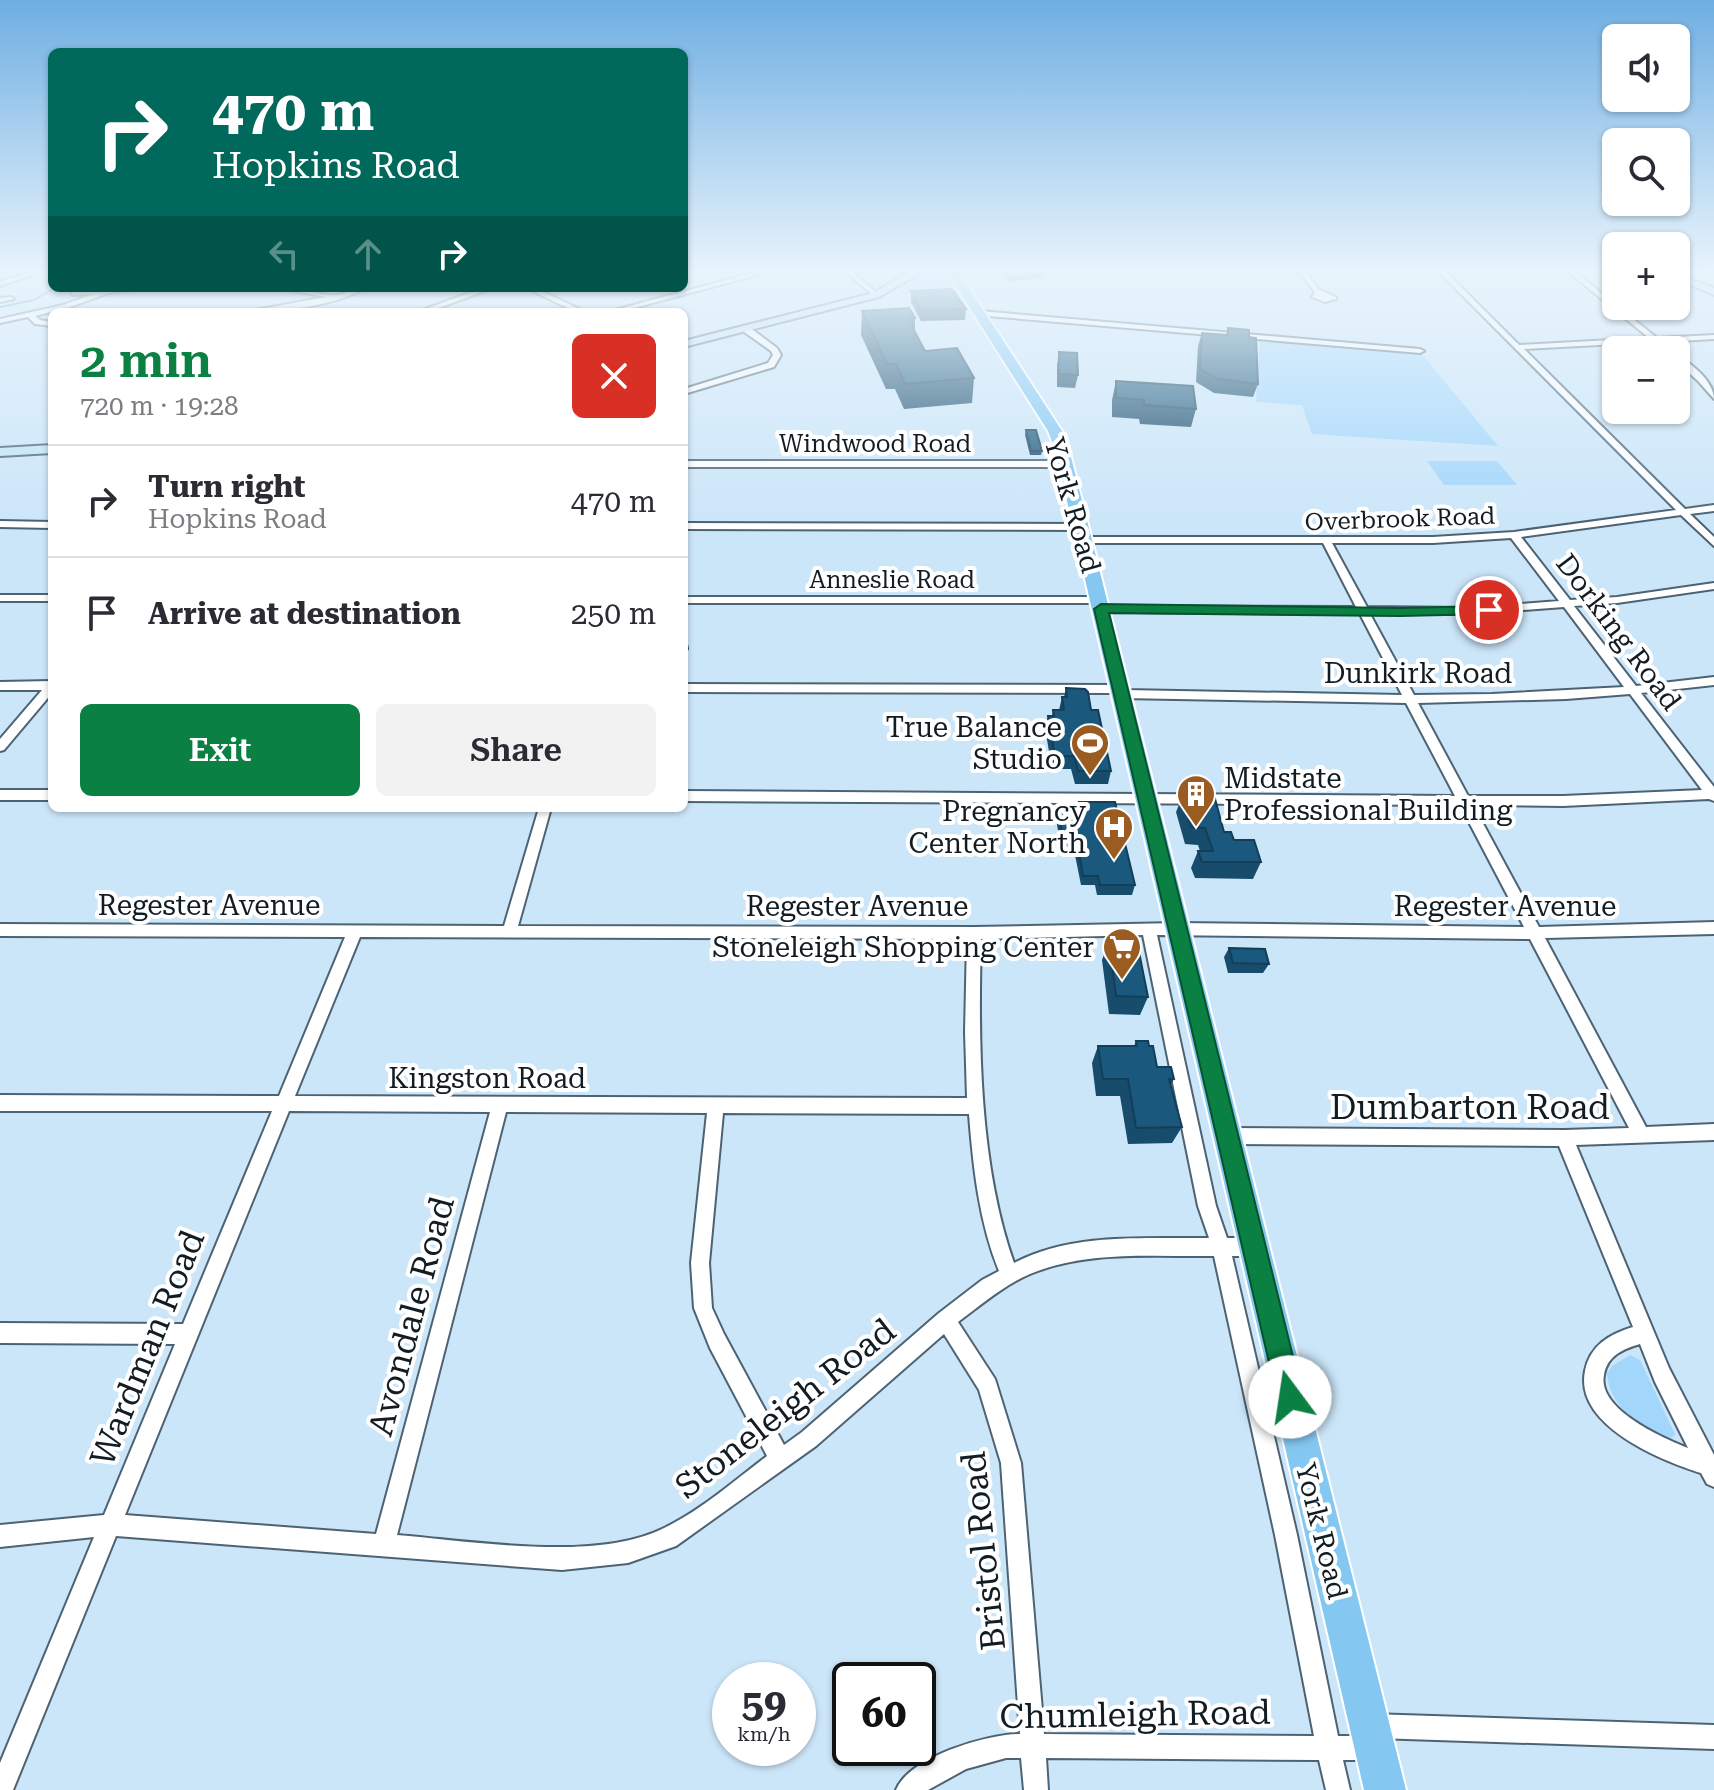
<!DOCTYPE html>
<html lang="en">
<head>
<meta charset="utf-8">
<style>
  body { margin:0; font-family:"Roboto Serif",serif; background:#f2f2f3; color:#2b2b33; height:100vh; display:flex; flex-direction:column; font-size:30px; white-space:nowrap }
  * { box-sizing:border-box; margin:0 }
  p { font-size:26px; color:#7c7c81 }
  .icon { flex:none; width:44px; height:44px; fill:none; stroke:currentColor; stroke-width:2; stroke-linecap:round; stroke-linejoin:round }
  .map { position:relative; flex:1; overflow:hidden }
  .drawer { position:absolute; left:48px; top:308px; width:640px; height:504px; display:flex; flex-direction:column; background:#fff; border-radius:12px; box-shadow:0 2px 6px #0004 }
  .drawer>* { flex:none }
  .hud { position:absolute; left:48px; top:48px; width:640px; height:244px; border-radius:12px; box-shadow:0 2px 6px #0004; background:#00695c; color:#fff; overflow:hidden }
  .buttons { position:absolute; left:1602px; top:24px; display:grid; gap:16px }
  .buttons a { display:grid; place-items:center; width:88px; height:88px; border-radius:12px; background:#fff; box-shadow:0 2px 6px #0004; font-size:40px }
  .speed { position:absolute; left:712px; top:1662px; display:flex; gap:16px; font-size:40px; font-weight:700; text-align:center }
  .speed>* { display:grid; place-content:center; width:104px; height:104px; border-radius:50%; background:#fff; box-shadow:0 2px 6px #0004; line-height:1 }
  .speed small { font-size:20px; font-weight:400 }
  .speed .limit { border:4px solid #111; border-radius:12px; background:#fff; color:#111 }
  .pin { position:absolute; display:grid; place-items:center; width:68px; height:68px; color:#fff; margin:-34px; border:4px solid #fff; border-radius:50%; box-shadow:0 2px 8px #0007 }
  .me { position:absolute; width:88px; margin:-44px; rotate:346deg; stroke-linejoin:round; filter:drop-shadow(0 0 6px #0008) }
  .turn { display:flex; align-items:center; gap:28px; height:168px; padding:0 32px; font-size:36px }
  .turn .icon { width:104px; height:104px; stroke-width:2.5 }
  .turn b { display:block; font-size:56px; line-height:68px }
  .lanes { display:flex; align-items:center; height:76px; padding:0 32px; background:#0003; justify-content:center; gap:40px; direction:ltr }
  .lanes .off { opacity:.35 }
  .round { display:grid; place-items:center; flex:none; width:84px; height:84px; border-radius:12px; background:#f2f2f3 }
  .summary { display:flex; align-items:center; justify-content:space-between; height:136px; padding:0 32px }
  h1 { font-size:48px; font-weight:600; line-height:60px; color:#0b8043 }
  .button { display:flex; gap:16px; margin-top:auto; padding:16px 32px }
  .button a { flex:1; height:92px; border-radius:12px; background:#0b8043; color:#fff; font-size:32px; font-weight:600; line-height:92px; text-align:center }
  .button a+a { background:#f2f2f3; color:#2b2b33 }
  ul { padding:0; list-style:none }
  li { display:flex; align-items:center; gap:24px; height:112px; padding:0 32px; border-top:2px solid #e1e1e2 }
  li div { flex:1 }
  li b { display:block; font-size:30px }
  li em { font-style:normal }
  .map>svg:first-child { display:block }
</style>
</head>
<body>
<div class="map">
<svg width="1714" height="1790" viewBox="0 0 1714 1790">
  <rect width="100%" height="100%" fill="#cce6f9"/>
  <g fill="#a3d6fb">
    <path d="M932,270H941L953,289L904,295L897,293Z"/>
    <path d="M1260,337L1421,353L1498,446L1312,434L1302,405L1256,402Z"/>
    <path d="M1427,461H1497L1517,485H1444Z"/>
    <path d="M1630,1355L1640,1360L1675,1434L1672,1438C1641,1429 1610,1408 1607,1374L1612,1366Z"/>
  </g>
  <g fill="none" stroke-linecap="round" stroke-linejoin="round">
    <path stroke="#437ba2" stroke-width="2" d="M0,307L34,300L55,288"/>
    <g stroke="#4d6374" stroke-width="4">
      <g id="street">
        <path d="M35,270H46L0,286V282Z"/>
        <path d="M764,270H776L619,312H607Z"/>
        <path d="M843,270H850L878,294V296H874Z"/>
        <path d="M1298,270H1305L1318,289L1336,297V299L1325,302L1312,297L1315,292Z"/>
        <path d="M1437,270H1444L1519,345L1649,338L1566,270H1573L1657,338L1714,335V339L1663,342L1672,350H1663L1654,342L1524,349L1685,509L1714,505V511L1690,514L1714,537V546L1681,515L1521,537L1570,600L1617,597L1714,583V589L1617,603L1574,606L1636,686L1714,677V685L1641,693L1714,787V801L1709,799L1563,806L1473,805L1539,927L1714,922V934L1545,938L1646,1127L1714,1124V1140L1576,1145L1669,1368L1714,1455V1487L1707,1484L1701,1473C1660,1460 1574,1425 1585,1371C1590,1345 1610,1334 1633,1327L1559,1146L1227,1144L1221,1142L1219,1136L1221,1130L1227,1128L1564,1130L1629,1128L1530,939L1157,935L1216,1206L1227,1238H1254L1260,1241L1263,1247L1260,1253L1254,1256H1232L1297,1535L1338,1736H1366L1363,1734L1359,1726L1363,1718L1371,1714L1714,1725V1749L1376,1738L1380,1739L1383,1748L1380,1757L1371,1760H1343L1350,1790H1326L1319,1760L1046,1758L1048,1790H1024L1021,1758H1006L966,1769L928,1790H896C909,1757 987,1734 1020,1734L1001,1463L979,1390L944,1334L816,1446L676,1546L628,1563L562,1570L116,1536L13,1790H0V1763L94,1537L0,1547V1525L104,1515L175,1344L0,1343V1323L183,1324L272,1111H0V1095L279,1096L345,937L0,936V924L504,926L539,808H551L518,926L974,927L1177,923L1524,927L1460,805L684,801V791L1455,796L1406,703L1121,698L1117,697L1116,693L684,692V684L1120,685L1124,686L1125,690L1402,695L1360,614L1101,612L1096,609L1101,606L1356,607L1323,543H1085L1080,540L1085,537H1433L1514,532L1676,510ZM1511,538L1559,601L1469,608L1367,607L1332,543H1433ZM1564,607L1624,687L1492,694L1414,695L1370,614H1469ZM1630,694L1702,790L1563,796H1468L1418,703L1566,699ZM1143,935L1198,1206L1209,1238C1145,1239 1073,1232 1014,1263C979,1165 978,1041 981,939ZM360,937L967,939L965,1032L967,1098L295,1096ZM289,1111L490,1112L376,1534L125,1515ZM506,1112L707,1113L691,1263L694,1308L710,1348L767,1456C735,1480 699,1512 662,1529C594,1562 472,1541 397,1535ZM723,1113L969,1114C973,1166 979,1222 999,1271L982,1280L939,1313L802,1432L784,1445L724,1334L712,1308L709,1263ZM1214,1256L1275,1535L1314,1736L1044,1734L1021,1463L995,1379L958,1322C981,1305 1004,1285 1030,1274C1088,1250 1153,1257 1214,1256ZM1640,1344L1655,1382L1688,1448C1662,1438 1597,1409 1604,1375C1607,1356 1623,1349 1640,1344Z"/>
        <path d="M109,288H148L109,293L67,308L35,316L40,320L52,322V326L35,324L28,317L0,323V319L63,305L94,294L73,295L71,292Z"/>
        <path d="M278,288C296,288 321,296 336,295C347,294 356,288 367,288C332,306 285,312 245,312L326,297Z"/>
        <path d="M483,288H493L428,312H417Z"/>
        <path d="M526,288H535L586,312H576Z"/>
        <path d="M0,298L11,297L14,299L0,302Z"/>
        <path d="M979,311L1420,349L1424,351L1420,353L976,315Z"/>
        <path d="M743,327H749L777,348L781,355L774,367L684,394V389L768,363L773,355L771,351L743,331Z"/>
        <path d="M1676,355C1691,363 1714,381 1714,399L1698,381L1676,361Z"/>
        <path d="M684,461H1065L1069,464L1065,467H684Z"/>
        <path d="M0,521L52,522V528L0,527Z"/>
        <path d="M684,523L1082,524L1087,527L1082,530L684,529Z"/>
        <rect x="0" y="595" width="52" height="6"/>
        <path d="M684,597H1099L1104,600L1099,603H684Z"/>
        <path d="M52,681V693L4,750L0,751V739L42,690H0V682Z"/>
        <rect x="0" y="790" width="52" height="10"/>
      </g>
    </g>
    <g stroke="#4d6374" stroke-width="4">
      <g id="secondary">
        <path d="M913,270H925L879,297L684,347V341L873,293Z"/>
        <path d="M1676,273L1714,288V295L1676,279Z"/>
        <path d="M52,445V453L0,456V448Z"/>
      </g>
    </g>
    <g stroke="#fff" stroke-width="4">
      <path id="primary" d="M946,270H957L1062,431L1069,449L1406,1790H1364L1055,449L1048,431Z"/>
    </g>
    <use href="#street" fill="#fff" fill-rule="evenodd"/>
    <use href="#secondary" fill="#c2e3f8" fill-rule="evenodd"/>
    <use href="#primary" fill="#84c8f1" fill-rule="evenodd"/>
  </g>
  <g fill="#174c6c">
    <path d="M1001,270H1045L1044,278L1009,281Z"/>
    <path d="M911,291L966,309L965,320L921,321L911,302Z"/>
    <path d="M862,311L915,318V332L925,351L974,378L972,403L904,409L895,389H886L861,335Z"/>
    <path d="M1228,328L1249,337L1258,384L1253,397L1214,393L1196,382L1198,346L1202,333L1226,335Z"/>
    <path d="M1059,352L1078,375L1075,388L1057,387V365Z"/>
    <path d="M1116,381L1196,409L1191,427L1140,424L1139,419L1112,417V400Z"/>
    <path d="M1026,430L1042,451L1041,455H1030L1025,435Z"/>
    <path d="M1066,688L1091,710L1111,771L1108,784H1075L1071,769H1052L1045,728L1048,716H1052L1053,710H1059L1062,697H1064Z"/>
    <path d="M1183,795L1234,840L1261,862L1253,879L1195,878L1191,868L1198,851H1200L1198,845L1185,844L1176,812Z"/>
    <path d="M1079,802L1135,885L1132,895H1097L1095,885H1081L1074,850H1061L1056,818L1058,809H1077Z"/>
    <path d="M1109,941L1148,997L1140,1015L1109,1014L1102,960Z"/>
    <path d="M1229,948L1269,964L1263,973H1228L1224,957Z"/>
    <path d="M1136,1041L1149,1046L1157,1067L1174,1079L1171,1085L1182,1127L1172,1143L1128,1144L1120,1096H1096L1092,1063L1098,1046H1134Z"/>
  </g>
  <path fill="#133e58" d="M684,632L685,637L686,634L689,649L684,658Z"/>
  <g fill="#1b587d" stroke="#133e58" stroke-width="2">
    <path d="M950,289L953,290L966,309L921,310L911,291Z"/>
    <path d="M909,308L915,318L908,319L925,351L957,348L974,378L905,384L896,364H887L862,311Z"/>
    <path d="M1228,328L1249,330V337L1256,338L1258,384L1218,379L1200,369L1202,333L1228,335Z"/>
    <path d="M1059,352L1077,353L1078,375L1059,374Z"/>
    <path d="M1116,381L1193,386L1196,409L1144,405V400L1116,398Z"/>
    <path d="M1026,430H1036L1042,451H1031Z"/>
    <path d="M1066,688L1085,689L1088,692L1091,710H1098L1111,771H1078L1074,756H1055L1048,716H1054L1053,710H1064L1062,697H1067Z"/>
    <path d="M1183,795H1214L1224,832H1231L1234,840H1254L1261,862H1202L1198,851H1213L1205,828L1191,827Z"/>
    <path d="M1079,802H1115L1135,885H1100L1098,876H1083L1077,840H1063L1058,809H1080Z"/>
    <path d="M1109,941L1137,942L1148,997L1116,996Z"/>
    <path d="M1229,948L1265,949L1269,964L1233,963Z"/>
    <path d="M1136,1041H1148L1149,1046H1153L1157,1067H1171L1174,1079H1169L1182,1127L1136,1128L1128,1079H1103L1098,1046H1137Z"/>
  </g>
  <linearGradient id="sky" x2="0" y2="1"><stop stop-color="#6eaee2"/><stop offset="0.52" stop-color="#e8f4fc"/><stop offset="1" stop-color="#e8f4fc" stop-opacity="0"/></linearGradient>
  <rect width="1714" height="521" fill="url(#sky)"/>
  <path fill="#0b8043" stroke="#07532c" stroke-width="2" d="M1101,604L1400,608L1489,606L1496,610L1489,614L1400,616L1109,613L1303,1397L1299,1406L1290,1410L1281,1406L1277,1397L1094,609Z"/>
  <defs>
    <g id="stadium-pin" transform="scale(2)"><path d="M0 17L-7.5 6A9.5 9.5 0 1 1 7.5 6Z" fill="#9a5c20" stroke="#fff"/><path d="M0-5a6.5 5 0 1 0 0 10a6.5 5 0 1 0 0-10ZM-3.5-1.8h7v3.6h-7Z" fill="#fff"/></g>
    <g id="building-pin" transform="scale(2)"><path d="M0 17L-7.5 6A9.5 9.5 0 1 1 7.5 6Z" fill="#9a5c20" stroke="#fff"/><path d="M-4-6H4V6H1V3H-1V6H-4ZM-2.5-4.3h1.7v1.8h-1.7ZM.8-4.3h1.7v1.8H.8ZM-2.5-1h1.7V.8h-1.7ZM.8-1h1.7V.8H.8Z" fill="#fff"/></g>
    <g id="hospital-pin" transform="scale(2)"><path d="M0 17L-7.5 6A9.5 9.5 0 1 1 7.5 6Z" fill="#9a5c20" stroke="#fff"/><path d="M-5-5h3v3.5h4V-5h3V5h-3V1.5h-4V5h-3Z" fill="#fff"/></g>
    <g id="supermarket-pin" transform="scale(2)"><path d="M0 17L-7.5 6A9.5 9.5 0 1 1 7.5 6Z" fill="#9a5c20" stroke="#fff"/><path d="M-6-5.5h2.5l.6 2H6L4.5 2H-2.5L-4.4-4H-6ZM-1.5 3.2a1.3 1.3 0 1 0 .1 0ZM3 3.2a1.3 1.3 0 1 0 .1 0Z" fill="#fff"/></g>
  </defs>
  <g fill-rule="evenodd">
    <use href="#stadium-pin" x="1090" y="743"/>
    <use href="#building-pin" x="1196" y="794"/>
    <use href="#hospital-pin" x="1114" y="827"/>
    <use href="#supermarket-pin" x="1122" y="947"/>
  </g>
  <g text-anchor="middle" stroke-width="8" stroke-linejoin="round" paint-order="stroke">
    <g font-size="24" fill="#121c23" stroke="#fff">
      <text x="875" y="452">Windwood Road</text>
      <text transform="translate(1400 519) rotate(-2)" y="8">Overbrook Road</text>
      <text x="892" y="588">Anneslie Road</text>
    </g>
    <g font-size="28" fill="#121c23" stroke="#fff">
      <text transform="translate(1073 505) rotate(74)" y="10">York Road</text>
      <text transform="translate(1619 632) rotate(53)" y="10">Dorking Road</text>
      <text x="1418" y="683">Dunkirk Road</text>
      <text x="209" y="915">Regester Avenue</text>
      <text x="857" y="916">Regester Avenue</text>
      <text x="1505" y="916">Regester Avenue</text>
      <text x="487" y="1088">Kingston Road</text>
      <text transform="translate(1322 1531) rotate(76)" y="10">York Road</text>
    </g>
    <g font-size="28" fill="#121c23" stroke="#fff" text-anchor="end">
      <text x="1062" y="737">True Balance<tspan x="1062" dy="32">Studio</tspan></text>
      <text x="1224" y="788" text-anchor="start">Midstate<tspan x="1224" dy="32">Professional Building</tspan></text>
      <text x="1086" y="821">Pregnancy<tspan x="1086" dy="32">Center North</tspan></text>
      <text x="1094" y="957">Stoneleigh Shopping Center</text>
    </g>
    <g font-size="34" fill="#121c23" stroke="#fff">
      <text x="1470" y="1119">Dumbarton Road</text>
      <text transform="translate(411 1316) rotate(-75)" y="12">Avondale Road</text>
      <text transform="translate(147 1348) rotate(-68)" y="12">Wardman Road</text>
      <text transform="translate(785 1408) rotate(-38)" y="12">Stoneleigh Road</text>
      <text transform="translate(983 1551) rotate(-96)" y="12">Bristol Road</text>
      <text transform="translate(1135 1714) rotate(-1)" y="12">Chumleigh Road</text>
    </g>
  </g>
</svg>
<div class="buttons">
<a><svg class="icon" aria-label="sound" viewBox="0 0 24 24"><path d="M4 9h4l5-4v14l-5-4H4zM17 9q2 3 0 6"/></svg></a>
<a><svg class="icon" aria-label="search" viewBox="0 0 24 24"><circle cx="10" cy="10" r="6"/><path d="M15 15l6 6"/></svg></a>
<a>+</a>
<a>−</a>
</div>
<div class="speed"><div>59<small>km/h</small></div><div class="limit">60</div></div>
<div class="pin" style="left:1489px;top:610px;background:#d93025"><svg class="icon" aria-label="arrive" viewBox="0 0 24 24"><path d="M6 21V4h12l-3 4 3 4H6"/></svg></div>
<svg class="me" style="left:1290px;top:1397px" viewBox="-20 -20 40 40"><circle r="19" fill="#fff"/><path d="M0-13L10 11 0 6-10 11z" fill="#0b8043"/></svg>
<div class="hud">
<div class="turn"><svg class="icon" aria-label="right" viewBox="0 0 24 24"><path d="M7 20v-9h11M14 6l5 5-5 5"/></svg><div><b>470 m</b>Hopkins Road</div></div>
<div class="lanes"><svg class="icon off" aria-label="left" viewBox="0 0 24 24"><path d="M17 20v-9H6M10 6l-5 5 5 5"/></svg><svg class="icon off" aria-label="ahead" viewBox="0 0 24 24"><path d="M12 20V5M6 11l6-6 6 6"/></svg><svg class="icon" aria-label="right" viewBox="0 0 24 24"><path d="M7 20v-9h11M14 6l5 5-5 5"/></svg></div>
</div>
<section class="drawer">
<div class="summary"><div><h1>2 min</h1><p>720 m · 19:28</p></div><a class="round" style="background:#d93025;color:#fff"><svg class="icon" aria-label="close" viewBox="0 0 24 24"><path d="M6 6l12 12M18 6L6 18"/></svg></a></div>
<ul>
<li><svg class="icon" aria-label="right" viewBox="0 0 24 24"><path d="M7 20v-9h11M14 6l5 5-5 5"/></svg><div><b>Turn right</b><p>Hopkins Road</p></div><em>470 m</em></li>
<li><svg class="icon" aria-label="arrive" viewBox="0 0 24 24"><path d="M6 21V4h12l-3 4 3 4H6"/></svg><div><b>Arrive at destination</b></div><em>250 m</em></li>
</ul>
<div class="button"><a>Exit</a><a>Share</a></div>
</section>
</div>
</body>
</html>
